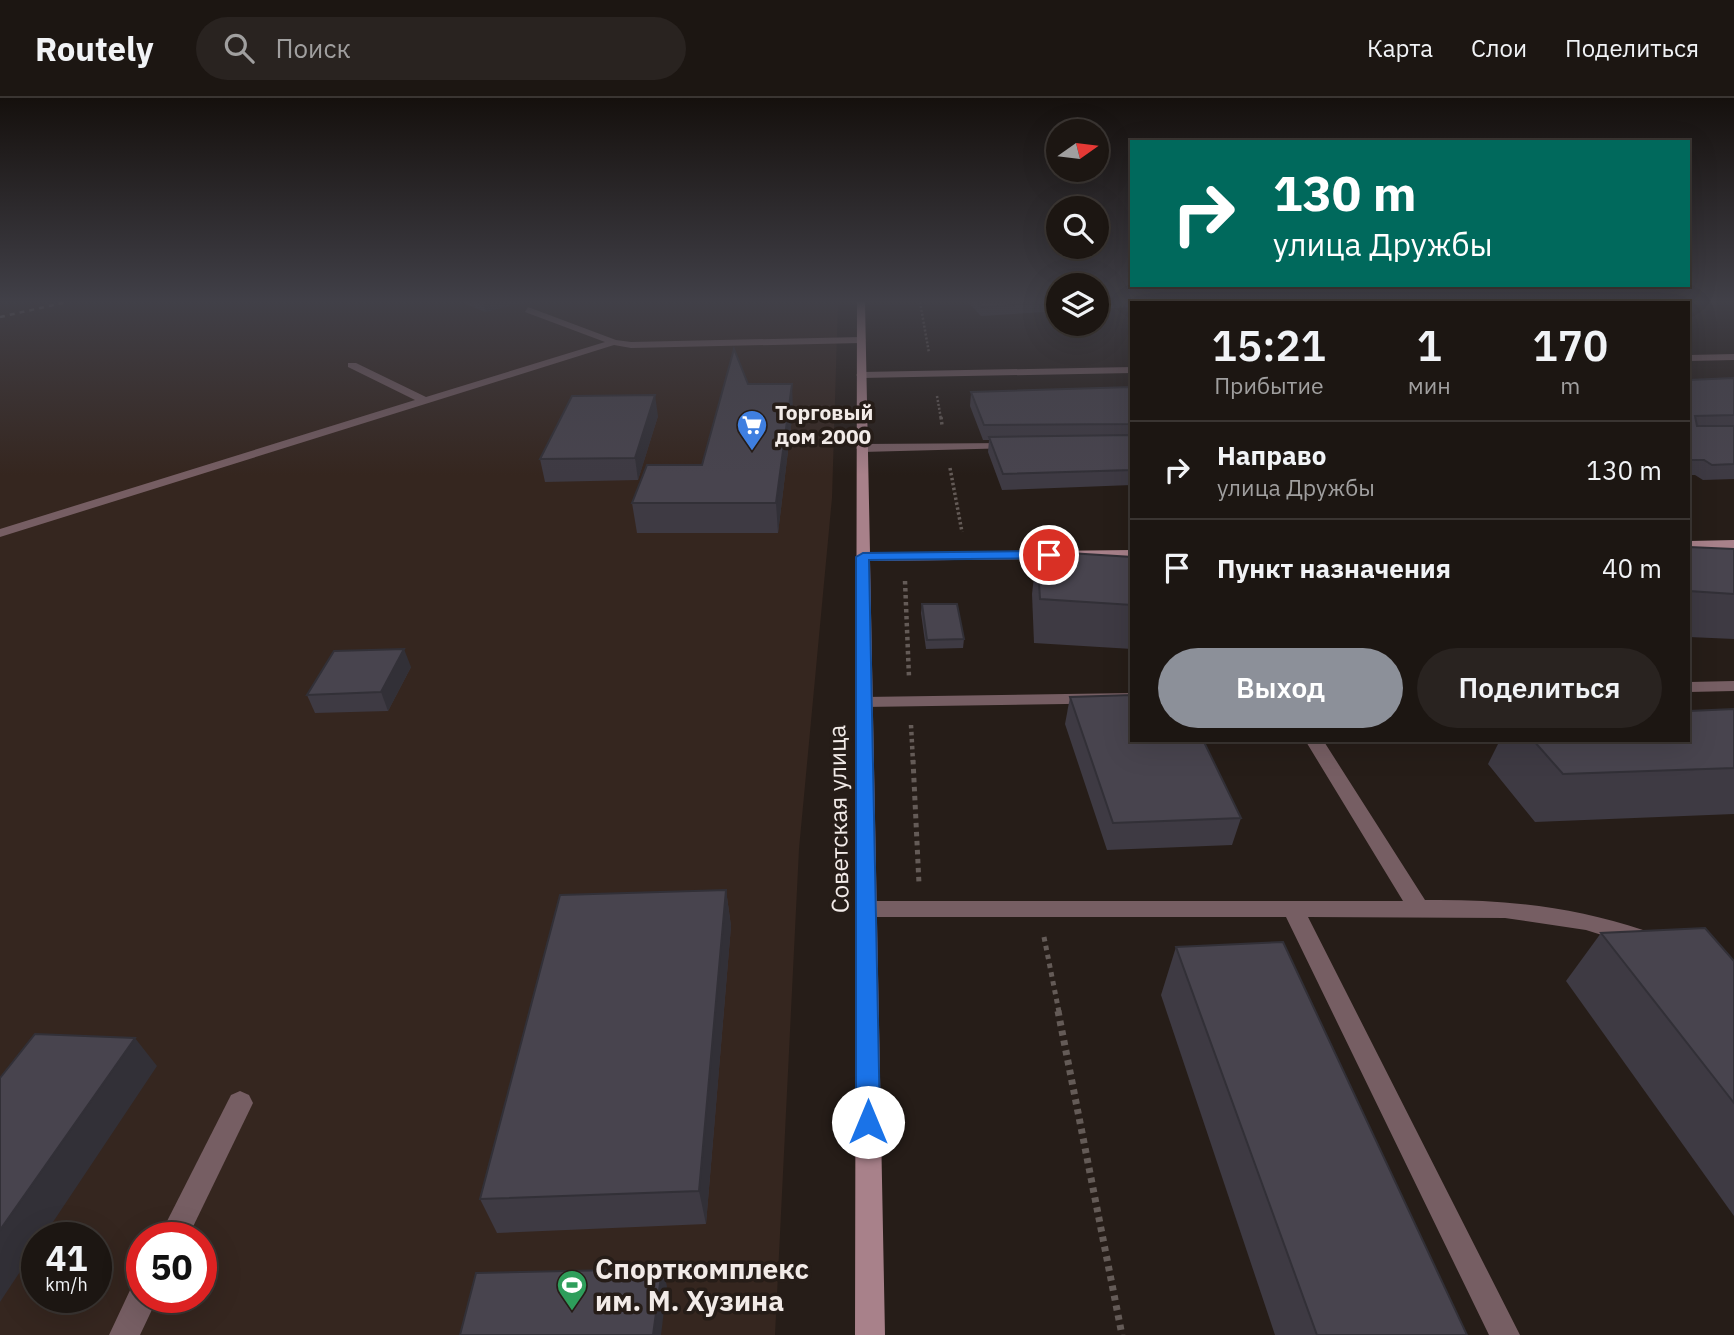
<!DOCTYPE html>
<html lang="ru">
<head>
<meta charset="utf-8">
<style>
  body { margin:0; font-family:"IBM Plex Sans",sans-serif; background:#292320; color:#f1f3f6; height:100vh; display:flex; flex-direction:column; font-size:26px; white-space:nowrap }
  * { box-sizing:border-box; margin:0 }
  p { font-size:23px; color:#a09f9f }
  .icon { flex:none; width:38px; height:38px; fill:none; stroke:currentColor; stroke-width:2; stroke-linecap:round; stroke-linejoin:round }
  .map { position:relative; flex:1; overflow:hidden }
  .sheet { position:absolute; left:1130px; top:203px; width:560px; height:441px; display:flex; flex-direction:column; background:#1c1612; border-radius:0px; box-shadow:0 7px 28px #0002,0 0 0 2px #3a3532 }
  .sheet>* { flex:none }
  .guide { position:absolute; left:1130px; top:42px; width:560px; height:147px; border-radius:0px; box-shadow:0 7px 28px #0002,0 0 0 2px #3a3532; background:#00695c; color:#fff; overflow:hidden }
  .needle { width:46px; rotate:76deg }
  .buttons { position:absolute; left:1046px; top:21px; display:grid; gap:14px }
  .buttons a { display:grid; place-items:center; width:63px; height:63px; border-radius:50%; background:#1c1612; box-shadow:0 7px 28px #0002,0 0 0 2px #3a3532; font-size:35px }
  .speed { position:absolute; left:21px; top:1124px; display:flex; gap:14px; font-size:35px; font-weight:700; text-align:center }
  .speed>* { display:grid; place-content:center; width:91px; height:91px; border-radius:50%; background:#1c1612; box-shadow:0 7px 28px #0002,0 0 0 2px #3a3532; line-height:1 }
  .speed small { font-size:18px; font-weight:400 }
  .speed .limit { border:10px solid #d22; background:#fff; color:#111 }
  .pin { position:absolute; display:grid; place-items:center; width:60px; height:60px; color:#fff; margin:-30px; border:4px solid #fff; border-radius:50%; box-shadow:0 2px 7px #0007 }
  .me { position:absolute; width:77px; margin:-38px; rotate:0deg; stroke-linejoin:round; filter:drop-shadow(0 0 5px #0008) }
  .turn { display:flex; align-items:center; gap:24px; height:147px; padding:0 28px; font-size:32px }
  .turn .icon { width:91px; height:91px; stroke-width:2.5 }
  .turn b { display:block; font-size:49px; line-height:60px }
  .eta { display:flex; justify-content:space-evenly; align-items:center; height:119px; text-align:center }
  .eta b { font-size:42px; font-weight:600; line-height:49px }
  .primary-button { display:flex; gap:14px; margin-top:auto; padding:14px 28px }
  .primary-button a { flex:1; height:80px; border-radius:42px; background:#8c9099; color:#fff; font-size:28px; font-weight:600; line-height:80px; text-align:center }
  .primary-button a+a { background:#292320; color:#f1f3f6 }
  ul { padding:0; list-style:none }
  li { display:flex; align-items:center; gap:21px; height:98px; padding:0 28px; border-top:2px solid #3a3532 }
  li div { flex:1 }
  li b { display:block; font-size:26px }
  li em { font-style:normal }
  header { display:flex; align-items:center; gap:42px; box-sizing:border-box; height:98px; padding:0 35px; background:#1c1612; border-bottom:2px solid #3a3532 }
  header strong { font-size:33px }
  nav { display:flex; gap:38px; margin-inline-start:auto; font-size:24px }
  .search { width:490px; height:63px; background:#292320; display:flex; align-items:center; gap:18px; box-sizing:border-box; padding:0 24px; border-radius:38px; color:#a09f9f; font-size:26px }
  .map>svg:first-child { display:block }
</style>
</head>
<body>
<header>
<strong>Routely</strong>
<div class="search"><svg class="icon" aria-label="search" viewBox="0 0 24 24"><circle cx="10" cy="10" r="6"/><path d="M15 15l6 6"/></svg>Поиск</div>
<nav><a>Карта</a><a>Слои</a><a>Поделиться</a></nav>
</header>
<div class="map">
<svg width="1734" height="1237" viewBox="0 0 1734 1237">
  <rect width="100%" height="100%" fill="#261d18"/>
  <path fill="#35261f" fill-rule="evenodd" d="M0,204H838L832,400L799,751L775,1237H0ZM37,1139H96V1199H37ZM142,1139H201V1199H142Z"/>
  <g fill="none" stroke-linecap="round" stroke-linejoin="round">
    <g stroke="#645b57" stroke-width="2.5" stroke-dasharray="2 2" stroke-linecap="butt">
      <path d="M920,204L929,255"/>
      <path d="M937,298L941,321"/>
    </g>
    <g stroke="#645b57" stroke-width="3.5" stroke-dasharray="2.5 2.5" stroke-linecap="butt">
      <path d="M941,319L942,327"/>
      <path d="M950,370L962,434"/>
    </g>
    <g stroke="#645b57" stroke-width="4.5" stroke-dasharray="3.5 3.5" stroke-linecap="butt">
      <path d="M905,483L909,579"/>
      <path d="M911,627L913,664"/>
    </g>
    <g stroke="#645b57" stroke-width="5" stroke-dasharray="4.5 4.5" stroke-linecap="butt">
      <path d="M913,662L919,786"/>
      <path d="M1044,839L1059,914"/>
    </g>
    <path stroke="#645b57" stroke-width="7" stroke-dasharray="5 5" stroke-linecap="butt" d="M1058,913L1122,1237"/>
    <g fill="#765e63" fill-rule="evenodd">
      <path d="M528,209L616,242L631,244L861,239L866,242L861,245L631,250L614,247L0,439V431L415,302L348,269V265H356L426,299L605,244L525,214Z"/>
      <path d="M1734,583V593L1689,594V584Z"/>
      <path d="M1132,595V605L864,609L855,604L864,599Z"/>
      <path d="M1305,642H1323L1425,802C1501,801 1571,808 1643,832L1651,835L1654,841L1651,847L1643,850L1586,832L1505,820L1308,819L1520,1237H1489L1286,819H866L858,817L855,811L858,805L866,803H1403Z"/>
      <path d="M240,993L249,997L253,1005L188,1139H159L231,997Z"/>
      <path d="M142,1184V1199H158L140,1237H109L132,1188Z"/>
    </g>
    <g fill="#765e63" fill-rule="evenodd">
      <path d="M1734,256V262L1689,263V257Z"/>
      <path d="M1132,269V275L861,280L856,277L861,274Z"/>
      <path d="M1010,345L1016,348L1014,350L862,354L856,350L862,346Z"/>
    </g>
    <g fill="#a8818a" fill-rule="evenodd">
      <path d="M857,204H865L870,455L1132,452V460L870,463L885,1237H855Z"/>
      <path d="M1734,442V450L1689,451V443Z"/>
    </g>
    <path stroke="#847c78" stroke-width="2.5" stroke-dasharray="5 5" stroke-linecap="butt" d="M0,219L67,204"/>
  </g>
  <g fill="#3e3a43">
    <path d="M461,204H523L485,214Z"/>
    <path d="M968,204H1059V213L981,218Z"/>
    <path d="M1097,204H1135L1132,205V209L1097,211Z"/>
    <path d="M1734,280V381L1703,382L1695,377H1689V282Z"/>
    <path d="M748,286L793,312L778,435H637L632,405L702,367Z"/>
    <path d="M1132,289V387L1002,392L988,354L989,342H983L970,308L971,294Z"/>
    <path d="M658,318L638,382L545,384L540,361Z"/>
    <path d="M1689,449L1734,451V541L1689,539Z"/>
    <path d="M1037,453L1132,459V551L1034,545L1032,496Z"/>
    <path d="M922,506L964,541L963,550L926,551L921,515Z"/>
    <path d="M411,569L388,613L315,615L307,597Z"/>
    <path d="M1070,599L1241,720L1232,747L1107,752L1065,626Z"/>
    <path d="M1734,611V716L1535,724L1488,666L1500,642H1689Z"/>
    <path d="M726,792L731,828L706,1126L497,1135L480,1101Z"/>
    <path d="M1601,835L1734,863V1118L1566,883Z"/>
    <path d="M1176,849L1467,1237H1275L1161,897Z"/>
  </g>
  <g fill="#323037">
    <path d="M483,204H523L485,214Z"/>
    <path d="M792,286L793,312L778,435L776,405Z"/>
    <path d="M655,297L658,318L638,382L635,360Z"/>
    <path d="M404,551L411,569L388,613L381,594Z"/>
    <path d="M726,792L731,828L706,1126L699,1093Z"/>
    <path d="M135,940L157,968L43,1139H37V1148L0,1204V1132Z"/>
    <path d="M662,1171L667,1188L661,1237H653Z"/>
  </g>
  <g fill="#48444e" stroke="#323037" stroke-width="2">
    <path d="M977,204H1059L982,209Z"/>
    <path d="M734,251L748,286H792L776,405H632L647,367H702Z"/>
    <path d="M1734,280V317L1695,318L1697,328H1734V366L1712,367L1704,362H1689V282Z"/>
    <path d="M1132,289V326L984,327L971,294Z"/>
    <path d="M655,297L635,360L540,361L572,298Z"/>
    <path d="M1132,337V372L1003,376L989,339Z"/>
    <path d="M1689,449L1734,451V496L1689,493Z"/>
    <path d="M1037,453L1132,459V507L1040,501Z"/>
    <path d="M922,506H957L964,541L927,542Z"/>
    <path d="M404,551L381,594L307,597L334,553Z"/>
    <path d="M1132,597V642H1203L1241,720L1113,725L1070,599Z"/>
    <path d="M1734,611V670L1563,676L1533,642H1689V613Z"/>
    <path d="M726,792L699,1093L480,1101L560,797Z"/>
    <path d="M1705,830L1734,863V1005L1601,835Z"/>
    <path d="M1283,844L1467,1237H1317L1176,849Z"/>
    <path d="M35,936L135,940L0,1132V980Z"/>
    <path d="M662,1171L653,1237H460L476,1175Z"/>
  </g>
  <linearGradient id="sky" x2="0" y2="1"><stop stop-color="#15100d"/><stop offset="0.54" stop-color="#414048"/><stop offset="1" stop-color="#414048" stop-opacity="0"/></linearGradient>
  <rect width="1734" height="377" fill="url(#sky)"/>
  <path fill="#1a73e8" stroke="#114b97" stroke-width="2" d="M1049,453L1056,457L1054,460L869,462L880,1024L876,1032L868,1035L859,1032L856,1024V459L863,455Z"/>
  <defs>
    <g id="supermarket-pin" transform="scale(1.575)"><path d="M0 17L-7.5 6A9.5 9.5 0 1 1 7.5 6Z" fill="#3f7fe0" stroke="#261d18"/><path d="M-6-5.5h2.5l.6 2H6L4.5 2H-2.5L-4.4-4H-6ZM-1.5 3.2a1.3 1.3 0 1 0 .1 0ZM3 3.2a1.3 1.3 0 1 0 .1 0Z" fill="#fff"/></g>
    <g id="stadium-pin" transform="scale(1.575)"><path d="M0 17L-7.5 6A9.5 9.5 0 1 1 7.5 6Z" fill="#2e9e5b" stroke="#261d18"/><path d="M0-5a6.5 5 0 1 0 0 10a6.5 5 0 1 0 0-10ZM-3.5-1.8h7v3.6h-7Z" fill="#fff"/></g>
  </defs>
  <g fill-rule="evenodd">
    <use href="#supermarket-pin" x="752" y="327"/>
    <use href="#stadium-pin" x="572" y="1187"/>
  </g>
  <g text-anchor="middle" stroke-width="7" stroke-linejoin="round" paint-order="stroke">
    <g font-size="21" font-weight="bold" fill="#f2ebe8" stroke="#261d18" text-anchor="start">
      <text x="775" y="322">Торговый<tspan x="775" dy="24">дом 2000</tspan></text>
    </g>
    <g font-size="24" fill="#f2ebe8" stroke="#261d18">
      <text transform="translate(839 721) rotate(-91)" y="8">Советская улица</text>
    </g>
    <g font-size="28" font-weight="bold" fill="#f2ebe8" stroke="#261d18" text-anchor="start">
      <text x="595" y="1181">Спорткомплекс<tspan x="595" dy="32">им. М. Хузина</tspan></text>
    </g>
  </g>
</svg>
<div class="buttons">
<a><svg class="needle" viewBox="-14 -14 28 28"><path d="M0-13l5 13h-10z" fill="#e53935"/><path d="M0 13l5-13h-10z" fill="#a09f9f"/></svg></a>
<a><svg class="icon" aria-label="search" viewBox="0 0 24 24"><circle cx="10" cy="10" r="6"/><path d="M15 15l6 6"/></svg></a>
<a><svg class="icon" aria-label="layers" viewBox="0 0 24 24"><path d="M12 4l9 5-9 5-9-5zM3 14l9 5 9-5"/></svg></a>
</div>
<div class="speed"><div>41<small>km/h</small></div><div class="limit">50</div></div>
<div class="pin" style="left:1049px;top:457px;background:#d93025"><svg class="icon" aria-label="arrive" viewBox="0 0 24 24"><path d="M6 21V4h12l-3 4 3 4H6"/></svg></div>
<svg class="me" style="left:868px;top:1024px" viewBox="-20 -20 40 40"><circle r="19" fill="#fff"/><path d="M0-13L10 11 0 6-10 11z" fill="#1a73e8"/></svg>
<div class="guide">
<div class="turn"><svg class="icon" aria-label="right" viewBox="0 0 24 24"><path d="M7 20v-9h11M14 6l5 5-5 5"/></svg><div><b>130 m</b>улица Дружбы</div></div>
</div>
<section class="sheet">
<div class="eta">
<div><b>15:21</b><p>Прибытие</p></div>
<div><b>1</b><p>мин</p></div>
<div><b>170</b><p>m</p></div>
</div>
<ul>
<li><svg class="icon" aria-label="right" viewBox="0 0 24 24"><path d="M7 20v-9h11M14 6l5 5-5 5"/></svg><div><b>Направо</b><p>улица Дружбы</p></div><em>130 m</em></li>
<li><svg class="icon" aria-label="arrive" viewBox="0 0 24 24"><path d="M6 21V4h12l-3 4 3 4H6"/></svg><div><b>Пункт назначения</b></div><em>40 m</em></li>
</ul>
<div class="primary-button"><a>Выход</a><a>Поделиться</a></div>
</section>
</div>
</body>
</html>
